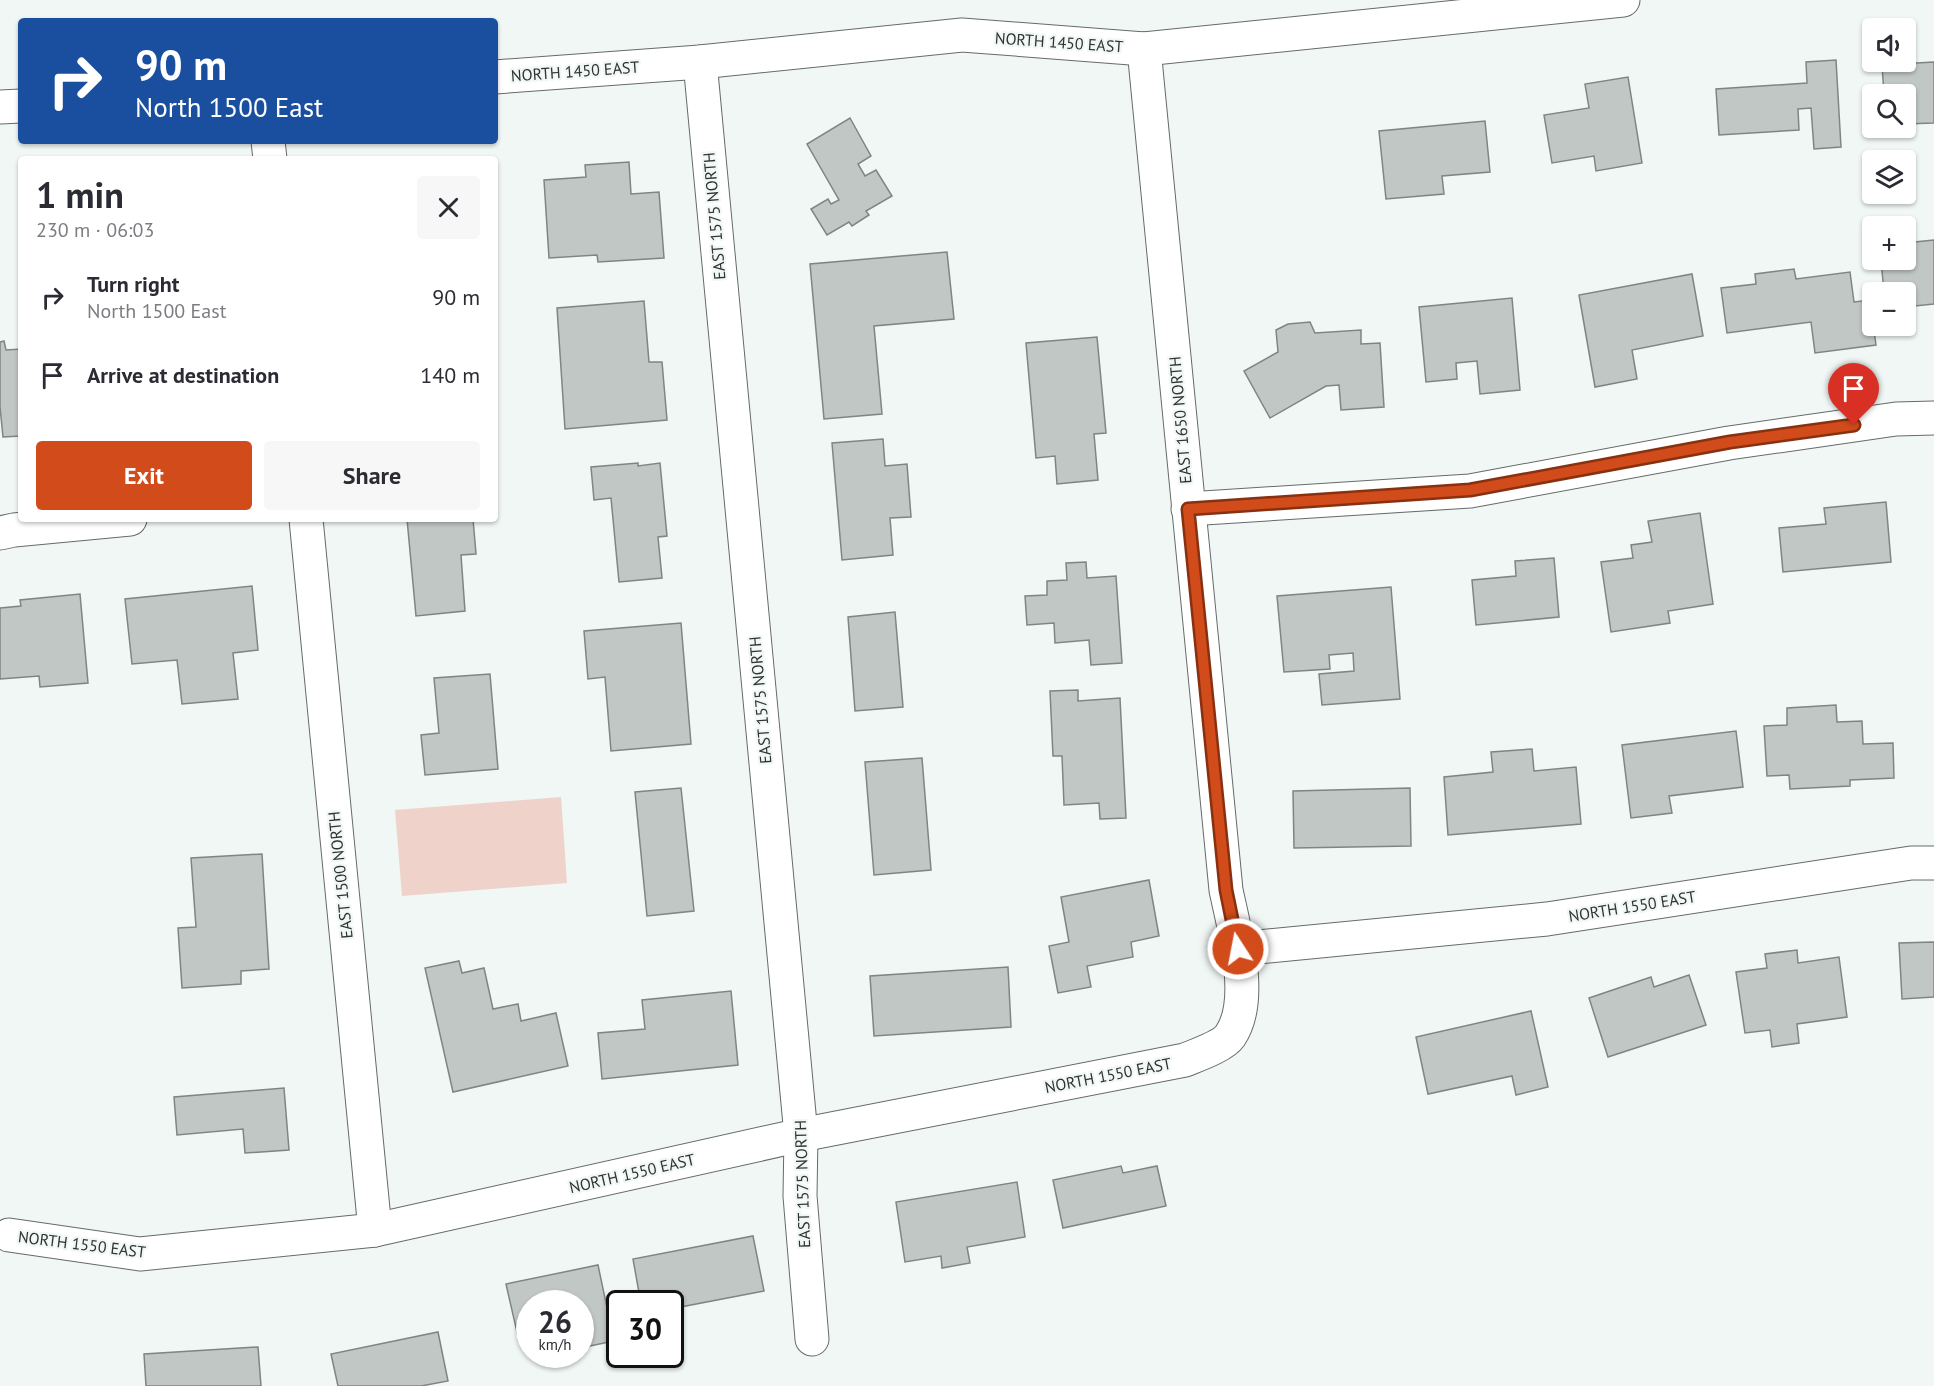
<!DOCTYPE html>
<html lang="en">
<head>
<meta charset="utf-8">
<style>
  body { margin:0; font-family:"PT Sans",sans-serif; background:#f7f7f7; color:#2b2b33; height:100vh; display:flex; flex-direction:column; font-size:22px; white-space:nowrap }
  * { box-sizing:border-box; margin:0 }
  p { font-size:20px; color:#7c7c81 }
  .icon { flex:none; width:33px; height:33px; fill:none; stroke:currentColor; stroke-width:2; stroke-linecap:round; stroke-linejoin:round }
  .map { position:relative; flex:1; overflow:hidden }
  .details { position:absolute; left:18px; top:156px; width:480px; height:366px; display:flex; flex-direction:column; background:#fff; border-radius:6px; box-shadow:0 2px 4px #0004 }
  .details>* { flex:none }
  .hud { position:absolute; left:18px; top:18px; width:480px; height:126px; border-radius:6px; box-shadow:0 2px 4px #0004; background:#1a4fa0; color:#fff; overflow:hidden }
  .tools { position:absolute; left:1862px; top:18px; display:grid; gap:12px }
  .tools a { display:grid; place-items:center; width:54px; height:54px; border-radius:6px; background:#fff; box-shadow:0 2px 4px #0004; font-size:30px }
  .speed { position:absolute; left:516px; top:1290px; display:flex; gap:12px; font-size:30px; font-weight:700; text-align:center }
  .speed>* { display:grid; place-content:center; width:78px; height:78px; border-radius:50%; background:#fff; box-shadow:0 2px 4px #0004; line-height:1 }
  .speed small { font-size:15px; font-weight:400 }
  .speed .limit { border:3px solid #111; border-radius:9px; background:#fff; color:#111 }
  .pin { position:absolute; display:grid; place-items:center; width:51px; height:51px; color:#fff; margin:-62px -26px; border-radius:50% 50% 50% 0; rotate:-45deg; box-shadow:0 0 6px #0007 }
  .pin .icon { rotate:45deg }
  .me { position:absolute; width:66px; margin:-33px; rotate:349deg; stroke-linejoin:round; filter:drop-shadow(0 0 4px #0008) }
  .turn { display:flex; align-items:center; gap:21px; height:126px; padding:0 18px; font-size:27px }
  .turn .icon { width:78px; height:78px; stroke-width:2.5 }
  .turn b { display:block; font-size:42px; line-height:51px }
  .round { display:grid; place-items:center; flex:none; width:63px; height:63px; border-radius:6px; background:#f7f7f7 }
  .head { display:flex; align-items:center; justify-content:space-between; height:102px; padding:0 18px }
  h1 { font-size:36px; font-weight:800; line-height:45px }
  .primary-button { display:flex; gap:12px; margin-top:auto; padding:12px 18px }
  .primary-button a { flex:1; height:69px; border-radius:6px; background:#d24b1a; color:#fff; font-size:24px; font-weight:800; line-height:69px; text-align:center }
  .primary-button a+a { background:#f7f7f7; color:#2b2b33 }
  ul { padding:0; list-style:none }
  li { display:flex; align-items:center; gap:18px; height:78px; padding:0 18px }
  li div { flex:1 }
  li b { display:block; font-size:22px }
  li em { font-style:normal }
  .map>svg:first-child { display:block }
</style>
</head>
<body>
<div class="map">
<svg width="1934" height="1386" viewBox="0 0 1934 1386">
  <rect width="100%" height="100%" fill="#f0f7f4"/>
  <path fill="#efd2c9" d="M561,797L567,883L402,896L395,810Z"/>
  <g fill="#c1c7c5" stroke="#7f8583" stroke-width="1.5">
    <path d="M1836,60L1841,147L1814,149L1811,108L1798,109L1799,130L1719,135L1716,89L1807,83L1806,62Z"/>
    <path d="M1934,62V123L1905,124V94H1884L1882,65Z"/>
    <path d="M1628,77L1642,163L1596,171L1594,156L1552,163L1544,115L1589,108L1585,84Z"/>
    <path d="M850,118L871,156L858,164L865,176L876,170L892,196L866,211L869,215L852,226L849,222L827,235L811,209L828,199L831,204L839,200L807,144Z"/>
    <path d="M1485,121L1490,172L1442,176L1444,194L1386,199L1379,131Z"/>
    <path d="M629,162L631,194L659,192L664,258L598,262L597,255L549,258L544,180L586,177L585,165Z"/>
    <path d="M1934,240V304L1905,307V292H1884L1881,260H1905V243Z"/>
    <path d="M947,252L954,319L874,326L882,414L824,419L810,264Z"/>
    <path d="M1794,269L1796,279L1850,272L1854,302L1870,300L1876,345L1815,353L1811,322L1727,333L1721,288L1756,284L1755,274Z"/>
    <path d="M1692,274L1703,336L1632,350L1637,379L1595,387L1579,295Z"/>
    <path d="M1512,298L1520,390L1480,394L1477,361L1456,363L1457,379L1426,382L1419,307Z"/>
    <path d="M644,301L649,362H662L667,420L565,429L557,308Z"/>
    <path d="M1310,322L1315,333L1361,330V344L1380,343L1384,407L1341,410L1339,385L1326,386L1270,418L1244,371L1278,352L1276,330L1288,324Z"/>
    <path d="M1097,337L1106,433L1094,434L1098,480L1057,484L1055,456L1036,458L1026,343Z"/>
    <path d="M4,341L6,350L21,349V436L3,437L0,407V342Z"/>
    <path d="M883,439L885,466L907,464L911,517L890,518L893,555L842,560L832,443Z"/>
    <path d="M638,463V466L660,463L667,536L658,537L662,578L619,582L611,498L594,500L591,467Z"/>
    <path d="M1886,502L1891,562L1783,572L1779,528L1826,524L1824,508Z"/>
    <path d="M1700,513L1713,604L1668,611L1670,623L1611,632L1601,562L1633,558L1631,545L1652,542L1648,521Z"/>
    <path d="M407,519H473L476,554L461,555L465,611L416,616Z"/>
    <path d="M1554,558L1559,617L1476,625L1472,580L1516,576L1515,561Z"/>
    <path d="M1086,562L1087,578L1116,576L1122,663L1091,665L1089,640L1055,643L1054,623L1027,625L1025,596L1047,595V581L1067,580L1066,563Z"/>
    <path d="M252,586L258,650L233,653L238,699L182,704L177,660L132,664L125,599Z"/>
    <path d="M1391,587L1400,699L1322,705L1319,674L1354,671L1353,653L1329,655L1330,669L1284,672L1277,596Z"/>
    <path d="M80,594L88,683L40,687L39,676L0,679V608L21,606L20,600Z"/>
    <path d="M895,612L903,707L855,711L848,617Z"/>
    <path d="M681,623L691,744L611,751L605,677L588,679L584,631Z"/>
    <path d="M490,674L498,769L425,775L421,735L439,733L434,678Z"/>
    <path d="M1078,690V701L1120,698L1126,818L1100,819L1099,803L1064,805L1062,756H1053L1050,691Z"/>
    <path d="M1836,705L1837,722L1862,721L1863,744L1893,743L1894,778L1850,780V786L1790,789L1789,775L1767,776L1764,726L1787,725V708Z"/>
    <path d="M1736,731L1743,787L1669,796L1672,813L1631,818L1622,745Z"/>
    <path d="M1532,749L1534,771L1576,767L1581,824L1448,835L1444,777L1493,772L1491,752Z"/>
    <path d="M922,758L931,870L874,875L865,762Z"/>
    <path d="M681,788L694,911L647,916L635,792Z"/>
    <path d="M1410,788L1411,846L1294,848L1293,791Z"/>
    <path d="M262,854L269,969L241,971V984L182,988L178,928L196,927L191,858Z"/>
    <path d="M1149,880L1159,936L1131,942L1133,957L1087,966L1091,987L1058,993L1049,946L1069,942L1061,897Z"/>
    <path d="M1934,942V997L1902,999L1899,943Z"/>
    <path d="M1797,950L1798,963L1839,957L1847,1017L1797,1024L1799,1043L1772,1047L1770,1030L1745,1033L1736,972L1767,968L1765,954Z"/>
    <path d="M459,961L462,973L484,968L493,1009L518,1004L521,1021L556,1013L568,1066L453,1092L425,968Z"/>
    <path d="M1008,967L1011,1027L874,1036L870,976Z"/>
    <path d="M1689,975L1706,1025L1608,1057L1589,998L1651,977L1654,987Z"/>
    <path d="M731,991L738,1065L602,1079L598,1033L645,1029L642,1000Z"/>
    <path d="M1531,1011L1548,1087L1516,1095L1512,1076L1428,1094L1416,1037Z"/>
    <path d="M284,1088L289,1150L245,1153L243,1129L177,1135L174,1097Z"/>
    <path d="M1121,1166L1123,1173L1157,1166L1166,1206L1063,1228L1053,1180Z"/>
    <path d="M1017,1182L1025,1237L967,1247L970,1263L942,1268L941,1256L905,1262L896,1202Z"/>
    <path d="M753,1236L764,1291L670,1309V1304H641L633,1259Z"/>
    <path d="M598,1265L614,1341L580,1348V1304H530V1339L519,1341L506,1284Z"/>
    <path d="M438,1332L448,1381L421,1386H338L331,1354Z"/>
    <path d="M258,1347L261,1386H146L144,1354Z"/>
  </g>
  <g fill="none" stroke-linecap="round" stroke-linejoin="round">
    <g stroke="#656b69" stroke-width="35">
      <g id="minor">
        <path d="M700,62L801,1135L800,1196L812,1339"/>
        <path d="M268,141L270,159"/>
        <path d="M1188,509L1470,491L1729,443L1896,419L1934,418"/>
        <path d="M306,519L375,1230"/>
        <path d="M0,533L14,530L130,519"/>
        <path d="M1238,949L1547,919L1911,863H1934"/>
        <path d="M9,1235L140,1254L375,1230L801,1135L1185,1060C1197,1055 1223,1046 1230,1036C1255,1000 1234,929 1226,890L1144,49"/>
      </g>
    </g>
    <g stroke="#656b69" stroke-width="35">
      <g id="tertiary">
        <path d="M495,77L700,62L962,35L1144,49L1623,0"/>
        <path d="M0,107L21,106"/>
      </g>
    </g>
    <use href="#minor" stroke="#fff" stroke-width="33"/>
    <use href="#tertiary" stroke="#fff" stroke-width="33"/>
  </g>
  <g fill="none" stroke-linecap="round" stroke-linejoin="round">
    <g stroke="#883111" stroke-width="15">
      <path id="route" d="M1238,949L1226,890L1188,509L1470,490L1730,442L1854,425"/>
    </g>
    <use href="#route" stroke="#d24b1a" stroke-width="10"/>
  </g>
  <g text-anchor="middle" stroke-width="4.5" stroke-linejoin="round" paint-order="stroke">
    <g font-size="16" fill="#303332" stroke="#f0f7f4">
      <text transform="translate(1059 42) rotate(4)" y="6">NORTH 1450 EAST</text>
      <text transform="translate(575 71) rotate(-4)" y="6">NORTH 1450 EAST</text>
      <text transform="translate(714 216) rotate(-95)" y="6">EAST 1575 NORTH</text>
      <text transform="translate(1180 420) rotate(-95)" y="6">EAST 1650 NORTH</text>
      <text transform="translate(760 700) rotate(-95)" y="6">EAST 1575 NORTH</text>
      <text transform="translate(340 875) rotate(-96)" y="6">EAST 1500 NORTH</text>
      <text transform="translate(1632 906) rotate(-9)" y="6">NORTH 1550 EAST</text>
      <text transform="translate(1108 1075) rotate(-11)" y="6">NORTH 1550 EAST</text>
      <text transform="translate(632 1173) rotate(-13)" y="6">NORTH 1550 EAST</text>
      <text transform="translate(802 1184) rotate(-92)" y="6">EAST 1575 NORTH</text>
      <text transform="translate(82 1244) rotate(7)" y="6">NORTH 1550 EAST</text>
    </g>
  </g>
</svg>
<div class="tools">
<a><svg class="icon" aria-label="sound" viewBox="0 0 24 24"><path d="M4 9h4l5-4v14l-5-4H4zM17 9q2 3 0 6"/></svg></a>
<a><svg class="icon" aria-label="search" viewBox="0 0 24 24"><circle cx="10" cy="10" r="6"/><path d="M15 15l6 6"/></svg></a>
<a><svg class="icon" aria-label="layers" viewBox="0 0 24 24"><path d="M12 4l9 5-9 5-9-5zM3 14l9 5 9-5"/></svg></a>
<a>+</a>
<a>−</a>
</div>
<div class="speed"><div>26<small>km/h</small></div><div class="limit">30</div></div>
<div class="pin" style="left:1854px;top:425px;background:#d93025"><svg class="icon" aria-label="arrive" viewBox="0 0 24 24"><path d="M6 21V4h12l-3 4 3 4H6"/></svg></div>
<svg class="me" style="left:1238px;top:949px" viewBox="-20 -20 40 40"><circle r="17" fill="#d24b1a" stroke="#fff" stroke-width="3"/><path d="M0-11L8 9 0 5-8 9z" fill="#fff"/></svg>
<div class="hud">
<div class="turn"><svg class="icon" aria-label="right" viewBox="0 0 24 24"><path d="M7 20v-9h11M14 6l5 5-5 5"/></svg><div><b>90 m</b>North 1500 East</div></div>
</div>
<section class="details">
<div class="head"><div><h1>1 min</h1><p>230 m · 06:03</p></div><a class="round"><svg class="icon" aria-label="close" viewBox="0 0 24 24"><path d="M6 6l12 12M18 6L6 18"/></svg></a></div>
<ul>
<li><svg class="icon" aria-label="right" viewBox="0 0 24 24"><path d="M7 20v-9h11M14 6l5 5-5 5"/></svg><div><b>Turn right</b><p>North 1500 East</p></div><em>90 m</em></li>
<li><svg class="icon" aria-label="arrive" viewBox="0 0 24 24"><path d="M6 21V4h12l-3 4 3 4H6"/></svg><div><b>Arrive at destination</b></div><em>140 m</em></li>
</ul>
<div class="primary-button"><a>Exit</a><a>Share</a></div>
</section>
</div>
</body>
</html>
